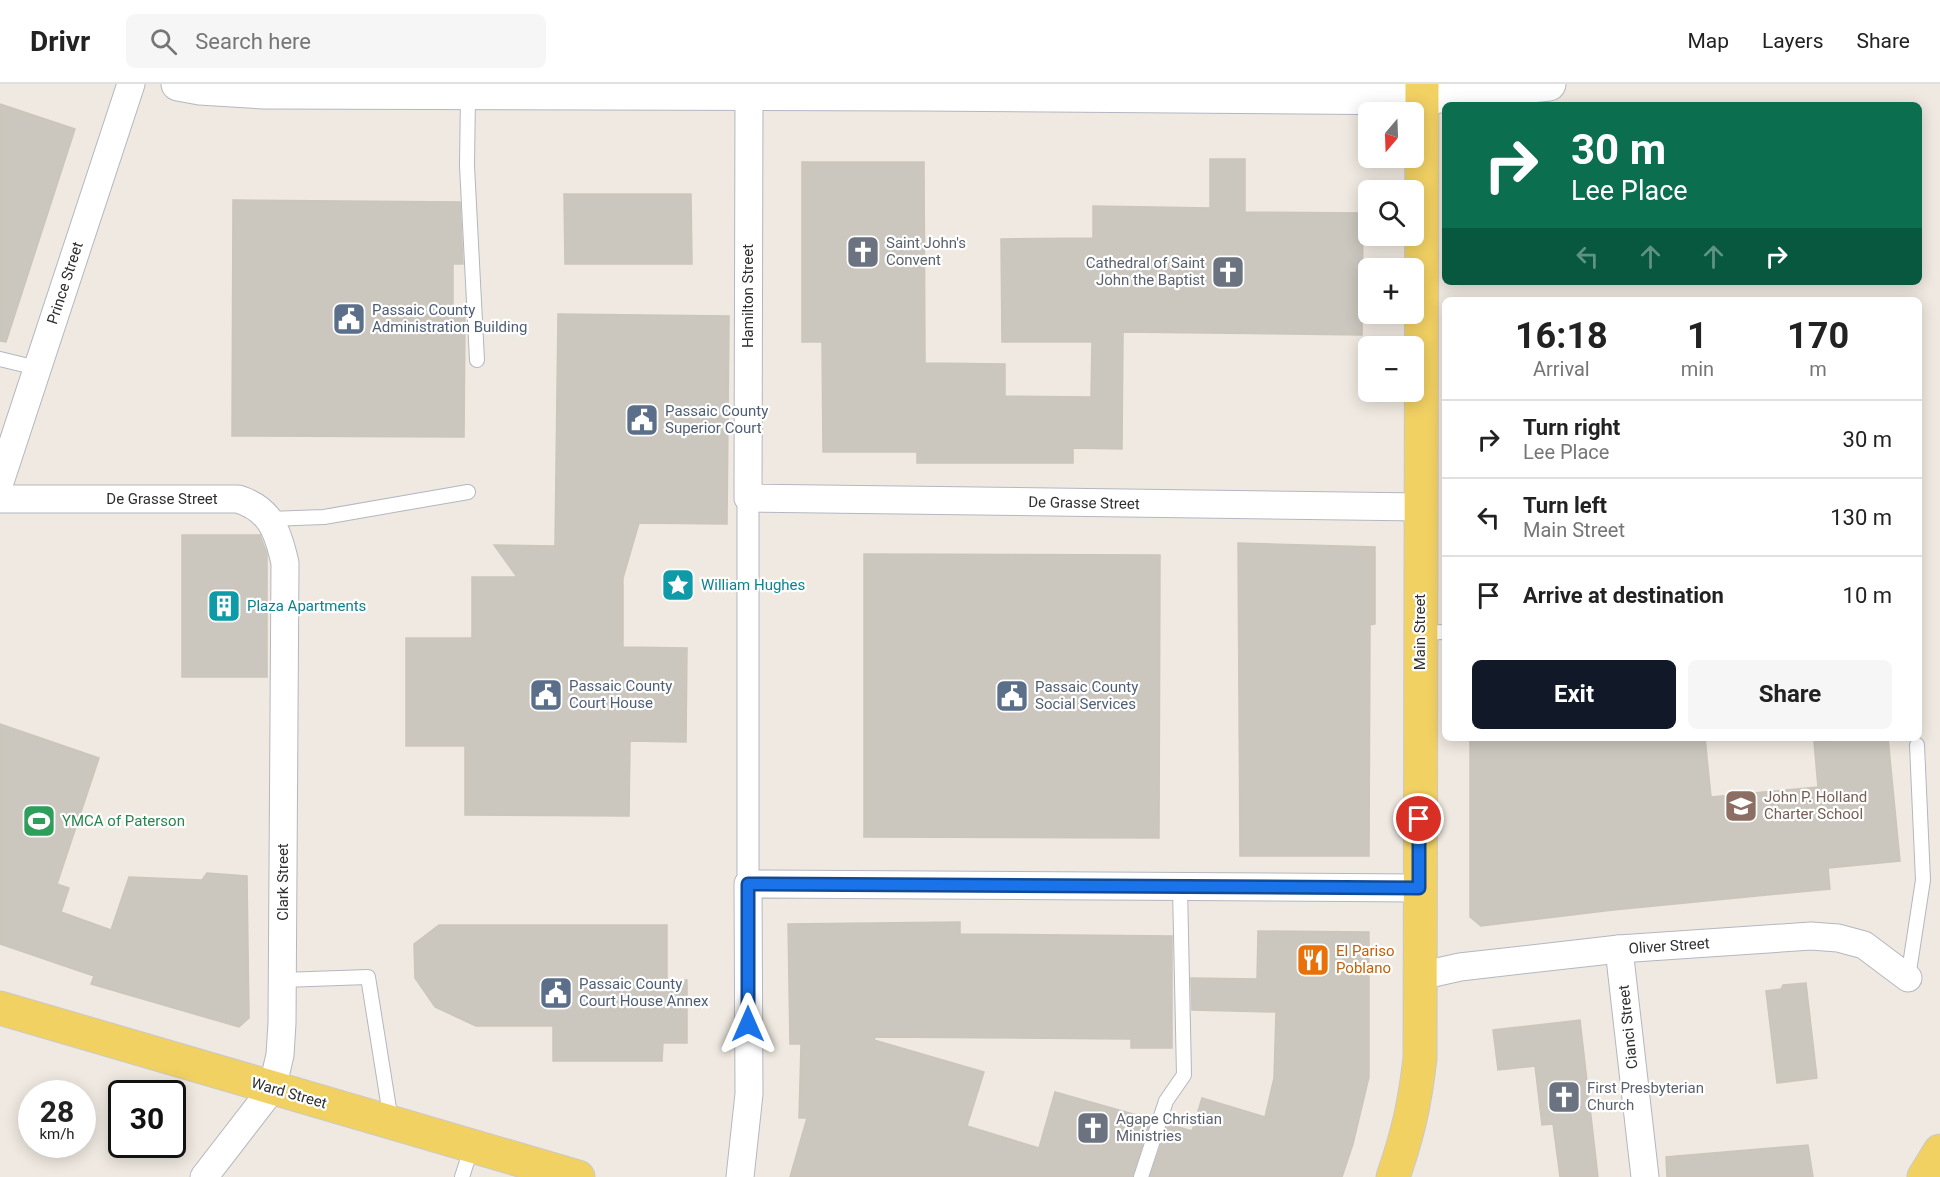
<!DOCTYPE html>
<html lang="en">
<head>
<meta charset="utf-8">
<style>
  body { margin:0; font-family:Roboto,sans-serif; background:#f6f6f6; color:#222; height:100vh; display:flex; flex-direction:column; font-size:22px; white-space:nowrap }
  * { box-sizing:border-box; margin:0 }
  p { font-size:20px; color:#767676 }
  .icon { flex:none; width:33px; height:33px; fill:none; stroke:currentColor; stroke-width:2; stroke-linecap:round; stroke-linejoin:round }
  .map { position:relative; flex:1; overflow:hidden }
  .sheet { position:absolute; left:1442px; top:213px; width:480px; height:444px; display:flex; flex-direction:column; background:#fff; border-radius:9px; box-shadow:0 3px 15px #0003 }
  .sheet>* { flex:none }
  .banner { position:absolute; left:1442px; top:18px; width:480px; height:183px; border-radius:9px; box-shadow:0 3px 15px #0003; background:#0b6e4f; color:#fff; overflow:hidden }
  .needle { width:39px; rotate:199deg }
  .tools { position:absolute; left:1358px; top:18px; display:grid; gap:12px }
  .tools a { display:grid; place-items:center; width:66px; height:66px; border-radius:9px; background:#fff; box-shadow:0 3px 15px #0003; font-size:30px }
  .speed { position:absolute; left:18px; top:996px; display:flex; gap:12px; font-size:30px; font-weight:700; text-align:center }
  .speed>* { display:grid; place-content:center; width:78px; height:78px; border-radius:50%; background:#fff; box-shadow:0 3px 15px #0003; line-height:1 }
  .speed small { font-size:15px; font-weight:400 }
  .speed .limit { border:3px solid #111; border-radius:9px; background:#fff; color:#111 }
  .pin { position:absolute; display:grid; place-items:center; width:51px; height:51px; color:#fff; margin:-26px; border:3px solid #fff; border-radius:50%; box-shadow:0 2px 6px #0007 }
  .me { position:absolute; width:66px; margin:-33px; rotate:0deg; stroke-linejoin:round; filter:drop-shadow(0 0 4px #0008) }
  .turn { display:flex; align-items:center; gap:21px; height:126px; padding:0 30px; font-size:27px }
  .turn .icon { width:78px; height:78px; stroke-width:2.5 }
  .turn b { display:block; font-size:42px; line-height:51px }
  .lanes { display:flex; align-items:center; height:57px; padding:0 30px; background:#0003; justify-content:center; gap:30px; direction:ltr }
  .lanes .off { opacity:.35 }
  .eta { display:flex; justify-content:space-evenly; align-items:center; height:102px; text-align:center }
  .eta b { font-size:36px; font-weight:700; line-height:42px }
  .primary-button { display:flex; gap:12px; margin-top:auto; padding:12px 30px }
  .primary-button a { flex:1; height:69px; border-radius:9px; background:#111827; color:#fff; font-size:24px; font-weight:700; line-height:69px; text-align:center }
  .primary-button a+a { background:#f6f6f6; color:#222 }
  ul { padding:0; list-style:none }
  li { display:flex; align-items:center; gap:18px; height:78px; padding:0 30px; border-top:2px solid #e0e0e0 }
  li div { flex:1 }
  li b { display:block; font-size:22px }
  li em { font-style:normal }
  header { display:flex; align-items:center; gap:36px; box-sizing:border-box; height:84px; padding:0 30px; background:#fff; border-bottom:2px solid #e0e0e0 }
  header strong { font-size:28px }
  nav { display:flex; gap:33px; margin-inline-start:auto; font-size:21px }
  .search { width:420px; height:54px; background:#f6f6f6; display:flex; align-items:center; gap:15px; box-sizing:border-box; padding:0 21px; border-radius:9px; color:#767676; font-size:22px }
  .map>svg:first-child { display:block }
</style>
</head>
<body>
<header>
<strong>Drivr</strong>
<div class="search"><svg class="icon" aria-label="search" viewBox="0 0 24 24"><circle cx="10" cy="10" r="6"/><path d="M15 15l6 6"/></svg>Search here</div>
<nav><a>Map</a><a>Layers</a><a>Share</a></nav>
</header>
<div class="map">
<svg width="1940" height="1093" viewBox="0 0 1940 1093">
  <rect width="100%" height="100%" fill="#efe9e1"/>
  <g fill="#cbc7bf" stroke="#cbc5ba" stroke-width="1.5">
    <path d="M0,20L75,45L6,258L0,257Z"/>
    <path d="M1210,75H1245V128L1363,129L1362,251L1123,248L1122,365L1073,364V379H917V368H823L822,258H802V78H924L925,279L1005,280V312L1091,313L1092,258H1002L1001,155L1093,154V122L1210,124Z"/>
    <path d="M564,110H691L692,180H565Z"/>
    <path d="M233,116L460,118L463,180H453V228H465L464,353L232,352Z"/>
    <path d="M558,230L729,232L727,440L639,439L623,494V563L687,564L686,658L630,657L629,732L465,731V662H406V554H472V493H517L494,461L555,462Z"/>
    <path d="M182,451H260L267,470V593H182Z"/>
    <path d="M1238,459L1375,463V540L1370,541L1369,772H1240Z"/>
    <path d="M864,470L1160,471L1159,754L864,753Z"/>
    <path d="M0,640L99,674L57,800L69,804L61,828L111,846L129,793L202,796L207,789L247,792L249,934L239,943L91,900L94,892L0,860Z"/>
    <path d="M1470,654H1705L1711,713L1818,703L1814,658L1859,654H1888L1900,777L1828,784L1830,805L1613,826L1481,842L1470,833Z"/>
    <path d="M960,838V850L1172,852V964H1131V955L875,953L874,956L984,988L967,1042L1039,1064L1055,1008L1151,1035L1132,1093H790L807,1034H799L801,960H790L788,840Z"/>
    <path d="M439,841H667V896H687V959H663L662,977H553V942H476L435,923L415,894L414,860Z"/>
    <path d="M1258,847L1369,848V993L1353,1060L1342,1093H1150L1168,1040L1192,1047L1202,1014L1265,1033L1274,994L1276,928L1192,926L1191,894L1257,895Z"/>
    <path d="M1806,899L1817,994L1777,999L1766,907L1781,905L1783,901Z"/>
    <path d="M1580,936L1598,1093H1560L1553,1040L1542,1041L1535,982L1498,986L1493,946Z"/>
    <path d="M1808,1061L1813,1093H1667L1666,1073Z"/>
  </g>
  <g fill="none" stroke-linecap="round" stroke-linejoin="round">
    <g stroke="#b4b7c1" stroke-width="16">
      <g id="service">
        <path d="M468,9L467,82L477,276"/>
        <path d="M0,275L37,284"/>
        <path d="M269,435L324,433L468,408"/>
        <path d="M1420,549L1444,548"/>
        <path d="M1908,894L1923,796L1917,661"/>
        <path d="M282,896L368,893L391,1037"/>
        <path d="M462,1093L472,1062"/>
        <path d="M1141,1093L1166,1017L1184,991L1180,803"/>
      </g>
    </g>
    <g stroke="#b4b7c1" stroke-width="23">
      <path id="pedestrian" d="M748,800V414"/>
    </g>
    <g stroke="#b4b7c1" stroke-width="29">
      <g id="minor">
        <path d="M749,10L748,414L1421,423"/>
        <path d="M0,398L131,0"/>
        <path d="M0,415H238C271,425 278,448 285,479L282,939L280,971L272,1005L204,1093"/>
        <path d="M1619,865L1645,1093"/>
        <path d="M1420,892L1460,883L1619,865L1811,852L1838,854L1864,861L1908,894"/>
        <path d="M740,1093L749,1010L748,800L1419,804"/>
      </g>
    </g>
    <g stroke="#b4b7c1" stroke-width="35">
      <path id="tertiary" d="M178,0L200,4L264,8L920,10L1422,14"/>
    </g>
    <g stroke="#b4b7c1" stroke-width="35">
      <path id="secondary" d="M1422,14L1549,0"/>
    </g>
    <g stroke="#c9c9c9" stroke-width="35">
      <g id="primary">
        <path d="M0,924L578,1093"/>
        <path d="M1393,1093C1408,1050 1415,1019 1420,974L1422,0"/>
        <path d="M1924,1093L1940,1067"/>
      </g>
    </g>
    <use href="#service" stroke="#fff" stroke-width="14"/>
    <use href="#pedestrian" stroke="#fff" stroke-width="21"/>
    <use href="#minor" stroke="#fff" stroke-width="27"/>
    <use href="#tertiary" stroke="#fff" stroke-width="33"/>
    <use href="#secondary" stroke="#fff" stroke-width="33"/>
    <use href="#primary" stroke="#f2d163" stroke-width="33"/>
  </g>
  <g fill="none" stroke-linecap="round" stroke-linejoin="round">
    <g stroke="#114b97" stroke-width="15">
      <path id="route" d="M748,940V800L1419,804V735"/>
    </g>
    <use href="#route" stroke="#1a73e8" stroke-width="10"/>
  </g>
  <defs>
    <g id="church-square" transform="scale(1.725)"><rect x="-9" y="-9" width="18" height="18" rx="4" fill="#6b7280" stroke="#fff"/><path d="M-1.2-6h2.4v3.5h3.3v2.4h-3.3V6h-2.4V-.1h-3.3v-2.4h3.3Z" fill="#fff"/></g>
    <g id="civic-square" transform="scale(1.725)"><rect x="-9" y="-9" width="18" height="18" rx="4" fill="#5c6f8a" stroke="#fff"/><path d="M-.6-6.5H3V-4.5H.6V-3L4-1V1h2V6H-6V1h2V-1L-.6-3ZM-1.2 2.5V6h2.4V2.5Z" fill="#fff"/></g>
    <g id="sight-square" transform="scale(1.725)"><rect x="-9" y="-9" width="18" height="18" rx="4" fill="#0f9aa8" stroke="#fff"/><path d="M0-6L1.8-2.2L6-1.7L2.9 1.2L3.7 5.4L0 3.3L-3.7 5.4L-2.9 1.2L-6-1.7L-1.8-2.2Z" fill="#fff"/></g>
    <g id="building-square" transform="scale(1.725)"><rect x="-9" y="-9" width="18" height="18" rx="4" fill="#0f9aa8" stroke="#fff"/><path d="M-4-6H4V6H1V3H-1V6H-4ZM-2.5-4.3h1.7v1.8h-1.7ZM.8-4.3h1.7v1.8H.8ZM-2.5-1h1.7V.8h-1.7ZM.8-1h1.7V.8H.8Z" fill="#fff"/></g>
    <g id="school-square" transform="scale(1.725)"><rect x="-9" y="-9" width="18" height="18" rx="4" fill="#8d6e63" stroke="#fff"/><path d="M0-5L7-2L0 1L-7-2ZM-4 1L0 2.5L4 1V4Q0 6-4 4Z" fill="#fff"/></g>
    <g id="stadium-square" transform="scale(1.725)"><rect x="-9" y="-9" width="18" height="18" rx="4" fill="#2e9e5b" stroke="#fff"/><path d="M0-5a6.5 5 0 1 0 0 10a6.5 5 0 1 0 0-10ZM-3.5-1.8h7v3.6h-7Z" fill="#fff"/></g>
    <g id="restaurant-square" transform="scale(1.725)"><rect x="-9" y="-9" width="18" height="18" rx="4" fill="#e8710a" stroke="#fff"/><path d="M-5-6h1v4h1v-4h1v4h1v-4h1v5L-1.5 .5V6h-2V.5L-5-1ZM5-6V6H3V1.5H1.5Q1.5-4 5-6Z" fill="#fff"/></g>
  </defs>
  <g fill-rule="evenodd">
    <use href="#church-square" x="863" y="168"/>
    <use href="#church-square" x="1228" y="188"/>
    <use href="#civic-square" x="349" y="235"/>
    <use href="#civic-square" x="642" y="336"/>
    <use href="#sight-square" x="678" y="501"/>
    <use href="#building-square" x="224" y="522"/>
    <use href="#civic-square" x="546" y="611"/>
    <use href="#civic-square" x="1012" y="612"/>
    <use href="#school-square" x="1741" y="722"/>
    <use href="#stadium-square" x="39" y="737"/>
    <use href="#restaurant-square" x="1313" y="876"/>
    <use href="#civic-square" x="556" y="909"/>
    <use href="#church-square" x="1564" y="1013"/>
    <use href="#church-square" x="1093" y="1044"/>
  </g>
  <g text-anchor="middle" stroke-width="4.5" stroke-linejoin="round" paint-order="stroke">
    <g font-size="15" fill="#5b616d" stroke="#fff" text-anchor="start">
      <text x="886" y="164">Saint John's<tspan x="886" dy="17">Convent</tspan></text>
      <text x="1205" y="184" text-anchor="end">Cathedral of Saint<tspan x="1205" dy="17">John the Baptist</tspan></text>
      <text x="1587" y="1009">First Presbyterian<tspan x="1587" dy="17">Church</tspan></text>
      <text x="1116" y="1040">Agape Christian<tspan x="1116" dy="17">Ministries</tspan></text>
    </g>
    <g font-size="15" fill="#2e2e2e" stroke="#fff">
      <text transform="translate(65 199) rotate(-72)" y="5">Prince Street</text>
      <text transform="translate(748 212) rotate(-90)" y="5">Hamilton Street</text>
      <text x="162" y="420">De Grasse Street</text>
      <text transform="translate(1084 419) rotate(1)" y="5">De Grasse Street</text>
      <text transform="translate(1420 548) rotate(-90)" y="5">Main Street</text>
      <text transform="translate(283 798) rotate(-90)" y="5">Clark Street</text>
      <text transform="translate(1669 862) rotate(-4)" y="5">Oliver Street</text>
      <text transform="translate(1628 943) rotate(-96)" y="5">Cianci Street</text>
      <text transform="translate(289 1009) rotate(16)" y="5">Ward Street</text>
    </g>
    <g font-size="15" fill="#4e5e75" stroke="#fff" text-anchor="start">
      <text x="372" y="231">Passaic County<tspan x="372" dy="17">Administration Building</tspan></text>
      <text x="665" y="332">Passaic County<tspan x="665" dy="17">Superior Court</tspan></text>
      <text x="569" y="607">Passaic County<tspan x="569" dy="17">Court House</tspan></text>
      <text x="1035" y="608">Passaic County<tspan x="1035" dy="17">Social Services</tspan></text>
      <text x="579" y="905">Passaic County<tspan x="579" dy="17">Court House Annex</tspan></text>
    </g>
    <g font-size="15" fill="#0d838f" stroke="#fff" text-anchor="start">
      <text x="701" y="506">William Hughes</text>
      <text x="247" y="527">Plaza Apartments</text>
    </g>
    <g font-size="15" fill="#785e54" stroke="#fff" text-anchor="start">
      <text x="1764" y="718">John P. Holland<tspan x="1764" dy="17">Charter School</tspan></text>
    </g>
    <g font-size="15" fill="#27864d" stroke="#fff" text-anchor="start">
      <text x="62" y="742">YMCA of Paterson</text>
    </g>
    <g font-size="15" fill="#c56008" stroke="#fff" text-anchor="start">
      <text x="1336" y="872">El Pariso<tspan x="1336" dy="17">Poblano</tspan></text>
    </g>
  </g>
</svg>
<div class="tools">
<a><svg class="needle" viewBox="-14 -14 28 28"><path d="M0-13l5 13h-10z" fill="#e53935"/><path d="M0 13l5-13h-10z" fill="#767676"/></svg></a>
<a><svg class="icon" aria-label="search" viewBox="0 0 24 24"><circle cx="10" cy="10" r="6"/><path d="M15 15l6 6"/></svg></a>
<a>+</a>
<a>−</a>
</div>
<div class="speed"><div>28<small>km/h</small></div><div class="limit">30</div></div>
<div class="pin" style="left:1419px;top:735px;background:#d93025"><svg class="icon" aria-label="arrive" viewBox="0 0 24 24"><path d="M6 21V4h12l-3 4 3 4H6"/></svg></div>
<svg class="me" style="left:748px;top:940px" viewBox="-20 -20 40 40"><path d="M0-17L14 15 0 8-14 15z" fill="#1a73e8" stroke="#fff" stroke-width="4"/></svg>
<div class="banner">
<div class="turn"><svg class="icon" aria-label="right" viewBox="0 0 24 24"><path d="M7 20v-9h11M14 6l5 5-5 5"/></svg><div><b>30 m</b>Lee Place</div></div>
<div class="lanes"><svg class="icon off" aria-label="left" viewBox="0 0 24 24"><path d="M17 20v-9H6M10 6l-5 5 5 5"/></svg><svg class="icon off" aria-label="ahead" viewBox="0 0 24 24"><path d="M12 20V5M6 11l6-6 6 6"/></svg><svg class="icon off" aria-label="ahead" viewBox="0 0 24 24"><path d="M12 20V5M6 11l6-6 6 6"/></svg><svg class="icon" aria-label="right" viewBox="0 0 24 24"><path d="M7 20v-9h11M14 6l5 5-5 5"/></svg></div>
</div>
<section class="sheet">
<div class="eta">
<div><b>16:18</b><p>Arrival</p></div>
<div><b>1</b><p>min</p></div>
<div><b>170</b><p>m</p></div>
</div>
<ul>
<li><svg class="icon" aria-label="right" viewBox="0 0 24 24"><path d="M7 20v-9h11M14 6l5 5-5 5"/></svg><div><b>Turn right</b><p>Lee Place</p></div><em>30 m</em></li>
<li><svg class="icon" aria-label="left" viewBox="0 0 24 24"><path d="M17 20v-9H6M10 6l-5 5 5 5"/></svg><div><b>Turn left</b><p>Main Street</p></div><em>130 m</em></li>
<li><svg class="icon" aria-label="arrive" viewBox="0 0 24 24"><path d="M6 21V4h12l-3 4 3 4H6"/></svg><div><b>Arrive at destination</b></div><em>10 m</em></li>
</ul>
<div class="primary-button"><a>Exit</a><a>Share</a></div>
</section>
</div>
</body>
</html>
